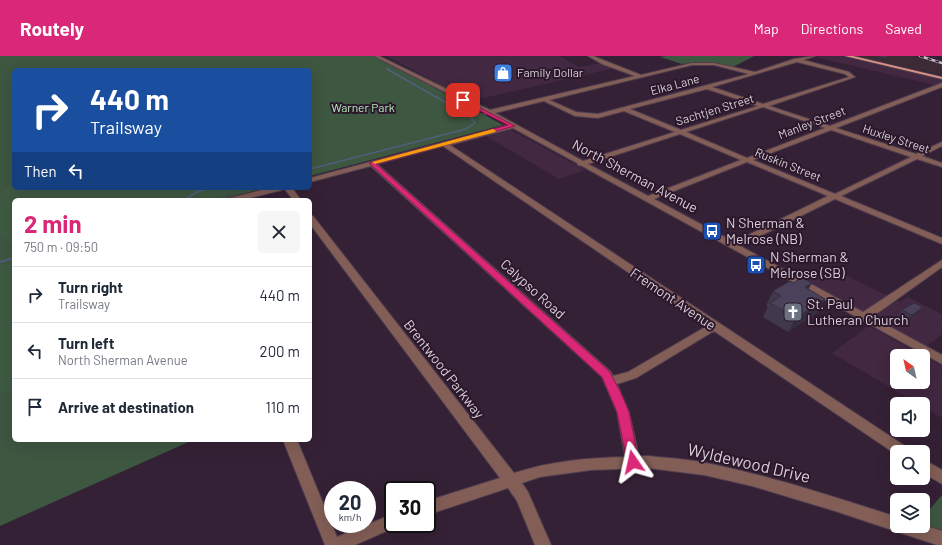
<!DOCTYPE html>
<html lang="en">
<head>
<meta charset="utf-8">
<style>
  body { margin:0; font-family:Barlow,sans-serif; background:#f6f6f7; color:#1f2937; height:100vh; display:flex; flex-direction:column; font-size:15px; white-space:nowrap }
  * { box-sizing:border-box; margin:0 }
  p { font-size:13px; color:#747a83 }
  .icon { flex:none; width:22px; height:22px; fill:none; stroke:currentColor; stroke-width:2; stroke-linecap:round; stroke-linejoin:round }
  .map { position:relative; flex:1; overflow:hidden }
  .drawer { position:absolute; left:12px; top:142px; width:300px; height:244px; display:flex; flex-direction:column; background:#fff; border-radius:6px; box-shadow:0 4px 16px #0002 }
  .drawer>* { flex:none }
  .top-card { position:absolute; left:12px; top:12px; width:300px; height:122px; border-radius:6px; box-shadow:0 4px 16px #0002; background:#1a4fa0; color:#fff; overflow:hidden }
  .needle { width:26px; rotate:326deg }
  .controls { position:absolute; left:890px; top:293px; display:grid; gap:8px }
  .controls a { display:grid; place-items:center; width:40px; height:40px; border-radius:6px; background:#fff; box-shadow:0 4px 16px #0002; font-size:20px }
  .speed { position:absolute; left:324px; top:425px; display:flex; gap:8px; font-size:20px; font-weight:700; text-align:center }
  .speed>* { display:grid; place-content:center; width:52px; height:52px; border-radius:50%; background:#fff; box-shadow:0 4px 16px #0002; line-height:1 }
  .speed small { font-size:10px; font-weight:400 }
  .speed .limit { border:2px solid #111; border-radius:6px; background:#fff; color:#111 }
  .pin { position:absolute; display:grid; place-items:center; width:34px; height:34px; color:#fff; margin:-17px; border-radius:8px; box-shadow:0 2px 6px #0006 }
  .me { position:absolute; width:44px; margin:-22px; rotate:349deg; stroke-linejoin:round; filter:drop-shadow(0 0 3px #0008) }
  .turn { display:flex; align-items:center; gap:14px; height:84px; padding:0 12px; font-size:18px }
  .turn .icon { width:52px; height:52px; stroke-width:2.5 }
  .turn b { display:block; font-size:28px; line-height:34px }
  .then { display:flex; align-items:center; height:38px; padding:0 12px; background:#0003; gap:8px; font-size:15px }
  .round { display:grid; place-items:center; flex:none; width:42px; height:42px; border-radius:6px; background:#f6f6f7 }
  .headline { display:flex; align-items:center; justify-content:space-between; height:68px; padding:0 12px }
  h1 { font-size:24px; font-weight:700; line-height:30px; color:#db2777 }
  ul { padding:0; list-style:none }
  li { display:flex; align-items:center; gap:12px; height:56px; padding:0 12px; border-top:1px solid #e0e1e3 }
  li div { flex:1 }
  li b { display:block; font-size:15px }
  li em { font-style:normal }
  header { display:flex; align-items:center; gap:24px; box-sizing:border-box; height:56px; padding:0 20px; background:#db2777; color:#fff }
  header strong { font-size:19px }
  nav { display:flex; gap:22px; margin-inline-start:auto; font-size:14px }
  .map>svg:first-child { display:block }
</style>
</head>
<body>
<header>
<strong>Routely</strong>
<nav><a>Map</a><a>Directions</a><a>Saved</a></nav>
</header>
<div class="map">
<svg width="942" height="489" viewBox="0 0 942 489">
  <rect width="100%" height="100%" fill="#352135"/>
  <g fill="#422841">
    <path d="M387,0H560L578,11L602,7L615,12L471,45Z"/>
    <path d="M818,0H841L942,23V31L815,1Z"/>
    <path d="M507,73L511,74L585,114L559,123L484,79Z"/>
    <path d="M831,212L900,246L908,241L942,258V278L927,290L806,225Z"/>
    <path d="M869,270L923,300H897V326H923V300L942,310V362L923,351V348H918L832,297Z"/>
  </g>
  <path fill="#3c2b34" d="M857,0H915L942,8V19Z"/>
  <g fill="#3e5741">
    <path d="M0,0H376L503,69L310,120V14H14V132H265L219,144H14V384H193L0,470Z"/>
    <path d="M666,0H754L733,11L708,6L682,8L660,1Z"/>
    <path d="M942,439V483L923,470V461Z"/>
  </g>
  <g fill="#3f5a43">
    <path d="M14,124V132H246L204,144H14V193L4,182H0V148L5,141L2,136Z"/>
    <path d="M14,206V333L0,337V209Z"/>
  </g>
  <g fill="none" stroke-linecap="round" stroke-linejoin="round">
    <path stroke="#4e607b" stroke-width="1.5" d="M310,113L466,73L475,67L471,61L387,13"/>
    <g stroke="#4e607b" stroke-width="2">
      <path d="M185,144L195,137L207,132"/>
      <path d="M0,206L14,202"/>
    </g>
    <g stroke="#4f3d4f" stroke-width="2">
      <g id="minor">
        <path d="M374,0H379L490,54L635,20L602,8L588,0H593L641,19L692,7H714L755,16L794,3L815,0L803,4L849,16L855,21L769,50L830,70L942,27V31L836,72L916,98L942,86V90L922,100L942,107V111L917,103L841,140L942,182V188L835,143L740,190L863,256L942,204V211L872,261L942,299V308L582,110L578,109L577,107L513,72L450,89L908,392L910,396H897V399L714,275L636,322L617,328L629,356L639,400H648C667,402 687,403 706,407C771,420 834,441 897,461V470L923,469L942,475V489H937L835,455L752,430L704,419L648,412L591,414L540,421L522,427L528,436L551,489H535L517,445L508,432L427,459V445L500,422L310,168V160H313L514,417C551,405 586,402 625,401L617,356L602,321L371,110L310,126V122L509,69L489,58H484V56ZM797,6L845,18L849,21L763,48L712,31ZM692,9H714L749,18L598,58L576,56L549,44ZM707,33L758,50L681,74L630,53ZM544,45L575,60L598,62L624,55L675,76L583,105L495,57ZM763,51L825,72L747,102L686,76ZM831,74L911,101L835,138L753,104ZM680,78L741,104L648,140L588,108ZM443,90L707,270L628,316L613,320L610,315L377,108ZM747,106L828,140L734,186L654,143Z"/>
        <path d="M270,132H283L282,134L242,144H229L230,142Z"/>
        <path d="M284,132H292L301,144H293Z"/>
        <path d="M283,384H297L337,481L393,458V468H399L398,470L355,489H325Z"/>
        <path d="M923,403L942,414V428L923,417Z"/>
      </g>
    </g>
    <g stroke="#4f3d4f" stroke-width="2">
      <path id="major" d="M845,0H853L942,21V23Z"/>
    </g>
    <use href="#minor" fill="#825e56" fill-rule="evenodd"/>
    <use href="#major" fill="#da9181" fill-rule="evenodd"/>
    <g stroke="#c8bac7" stroke-width="2.5">
      <path id="rail" d="M920,0L942,7"/>
    </g>
    <use href="#rail" stroke="#2b182b" stroke-width="1.5" stroke-dasharray="4" stroke-linecap="butt"/>
  </g>
  <g fill="#41384e">
    <path d="M877,0H889L885,2Z"/>
    <path d="M808,233L825,243L817,257L788,276L763,261L768,251L766,250L773,235Z"/>
    <path d="M902,254L917,258L906,266L896,261Z"/>
  </g>
  <g fill="#352e40">
    <path d="M812,227L804,241L805,231Z"/>
    <path d="M825,243L817,257L788,276L796,262Z"/>
    <path d="M923,251L917,258L906,266L912,259Z"/>
  </g>
  <g fill="#4c415b" stroke="#352e40">
    <path d="M802,222L812,227L805,231L825,243L796,262L770,247L781,240L773,235L790,225L793,227Z"/>
    <path d="M914,247L923,251L912,259L902,254Z"/>
  </g>
  <path fill="#db2777" stroke="#8e194d" d="M463,43L515,70L376,108L609,315L620,335L629,356L639,406L637,410L633,412L628,410L627,406L617,356L602,321L369,107L508,69L461,45Z"/>
  <path fill="#f59e0b" d="M493,73L496,75L495,76L375,108L372,106Z"/>
  <defs>
    <g id="shop-square" transform="scale(1)"><rect x="-9" y="-9" width="18" height="18" rx="4" fill="#3f7fe0" stroke="#2b182b"/><path d="M-5-2.5h2.3a2.7 3.5 0 0 1 5.4 0H5L5.5 6h-11ZM-1.5-2.5h3a1.5 2.3 0 0 0-3 0Z" fill="#fff"/></g>
    <g id="bus-square" transform="scale(1)"><rect x="-9" y="-9" width="18" height="18" rx="4" fill="#1a4fb4" stroke="#2b182b"/><path d="M-5-6H5V4H4V6H2V4H-2V6H-4V4H-5ZM-3.5-4V0h7V-4ZM-3.5 1.2v1.5H-2V1.2ZM2 1.2v1.5H3.5V1.2Z" fill="#fff"/></g>
    <g id="church-square" transform="scale(1)"><rect x="-9" y="-9" width="18" height="18" rx="4" fill="#6b7280" stroke="#2b182b"/><path d="M-1.2-6h2.4v3.5h3.3v2.4h-3.3V6h-2.4V-.1h-3.3v-2.4h3.3Z" fill="#fff"/></g>
  </defs>
  <g fill-rule="evenodd">
    <use href="#shop-square" x="503" y="17"/>
    <use href="#bus-square" x="712" y="175"/>
    <use href="#bus-square" x="756" y="209"/>
    <use href="#church-square" x="793" y="256"/>
  </g>
  <g text-anchor="middle" stroke-width="4" stroke-linejoin="round" paint-order="stroke">
    <g font-size="12" fill="#dacdd9" stroke="#2b182b" text-anchor="start">
      <text x="517" y="21">Family Dollar</text>
    </g>
    <g font-size="12" fill="#dacdd9" stroke="#2b182b">
      <text transform="translate(675 29) rotate(-15)" y="4">Elka Lane</text>
      <text transform="translate(715 54) rotate(-17)" y="4">Sachtjen Street</text>
      <text transform="translate(812 67) rotate(-21)" y="4">Manley Street</text>
      <text transform="translate(896 83) rotate(18)" y="4">Huxley Street</text>
      <text transform="translate(788 109) rotate(22)" y="4">Ruskin Street</text>
    </g>
    <g font-size="12" fill="#b8eabe" stroke="#2b182b">
      <text x="363" y="56">Warner Park</text>
    </g>
    <g font-size="14" fill="#dacdd9" stroke="#2b182b">
      <text transform="translate(635 120) rotate(28)" y="5">North Sherman Avenue</text>
      <text transform="translate(533 233) rotate(42)" y="5">Calypso Road</text>
      <text transform="translate(673 243) rotate(34)" y="5">Fremont Avenue</text>
      <text transform="translate(444 313) rotate(52)" y="5">Brentwood Parkway</text>
    </g>
    <g font-size="14" fill="#dacdd9" stroke="#2b182b" text-anchor="start">
      <text x="726" y="172">N Sherman &amp;<tspan x="726" dy="16">Melrose (NB)</tspan></text>
      <text x="770" y="206">N Sherman &amp;<tspan x="770" dy="16">Melrose (SB)</tspan></text>
      <text x="807" y="253">St. Paul<tspan x="807" dy="16">Lutheran Church</tspan></text>
    </g>
    <g font-size="17" fill="#dacdd9" stroke="#2b182b">
      <text transform="translate(749 407) rotate(13)" y="6">Wyldewood Drive</text>
    </g>
  </g>
</svg>
<div class="controls">
<a><svg class="needle" viewBox="-14 -14 28 28"><path d="M0-13l5 13h-10z" fill="#e53935"/><path d="M0 13l5-13h-10z" fill="#747a83"/></svg></a>
<a><svg class="icon" aria-label="sound" viewBox="0 0 24 24"><path d="M4 9h4l5-4v14l-5-4H4zM17 9q2 3 0 6"/></svg></a>
<a><svg class="icon" aria-label="search" viewBox="0 0 24 24"><circle cx="10" cy="10" r="6"/><path d="M15 15l6 6"/></svg></a>
<a><svg class="icon" aria-label="layers" viewBox="0 0 24 24"><path d="M12 4l9 5-9 5-9-5zM3 14l9 5 9-5"/></svg></a>
</div>
<div class="speed"><div>20<small>km/h</small></div><div class="limit">30</div></div>
<div class="pin" style="left:463px;top:44px;background:#d93025"><svg class="icon" aria-label="arrive" viewBox="0 0 24 24"><path d="M6 21V4h12l-3 4 3 4H6"/></svg></div>
<svg class="me" style="left:633px;top:406px" viewBox="-20 -20 40 40"><path d="M0-17L14 15 0 8-14 15z" fill="#db2777" stroke="#fff" stroke-width="4"/></svg>
<div class="top-card">
<div class="turn"><svg class="icon" aria-label="right" viewBox="0 0 24 24"><path d="M7 20v-9h11M14 6l5 5-5 5"/></svg><div><b>440 m</b>Trailsway</div></div>
<div class="then">Then<svg class="icon" aria-label="left" viewBox="0 0 24 24"><path d="M17 20v-9H6M10 6l-5 5 5 5"/></svg></div>
</div>
<section class="drawer">
<div class="headline"><div><h1>2 min</h1><p>750 m · 09:50</p></div><a class="round"><svg class="icon" aria-label="close" viewBox="0 0 24 24"><path d="M6 6l12 12M18 6L6 18"/></svg></a></div>
<ul>
<li><svg class="icon" aria-label="right" viewBox="0 0 24 24"><path d="M7 20v-9h11M14 6l5 5-5 5"/></svg><div><b>Turn right</b><p>Trailsway</p></div><em>440 m</em></li>
<li><svg class="icon" aria-label="left" viewBox="0 0 24 24"><path d="M17 20v-9H6M10 6l-5 5 5 5"/></svg><div><b>Turn left</b><p>North Sherman Avenue</p></div><em>200 m</em></li>
<li><svg class="icon" aria-label="arrive" viewBox="0 0 24 24"><path d="M6 21V4h12l-3 4 3 4H6"/></svg><div><b>Arrive at destination</b></div><em>110 m</em></li>
</ul>
</section>
</div>
</body>
</html>
